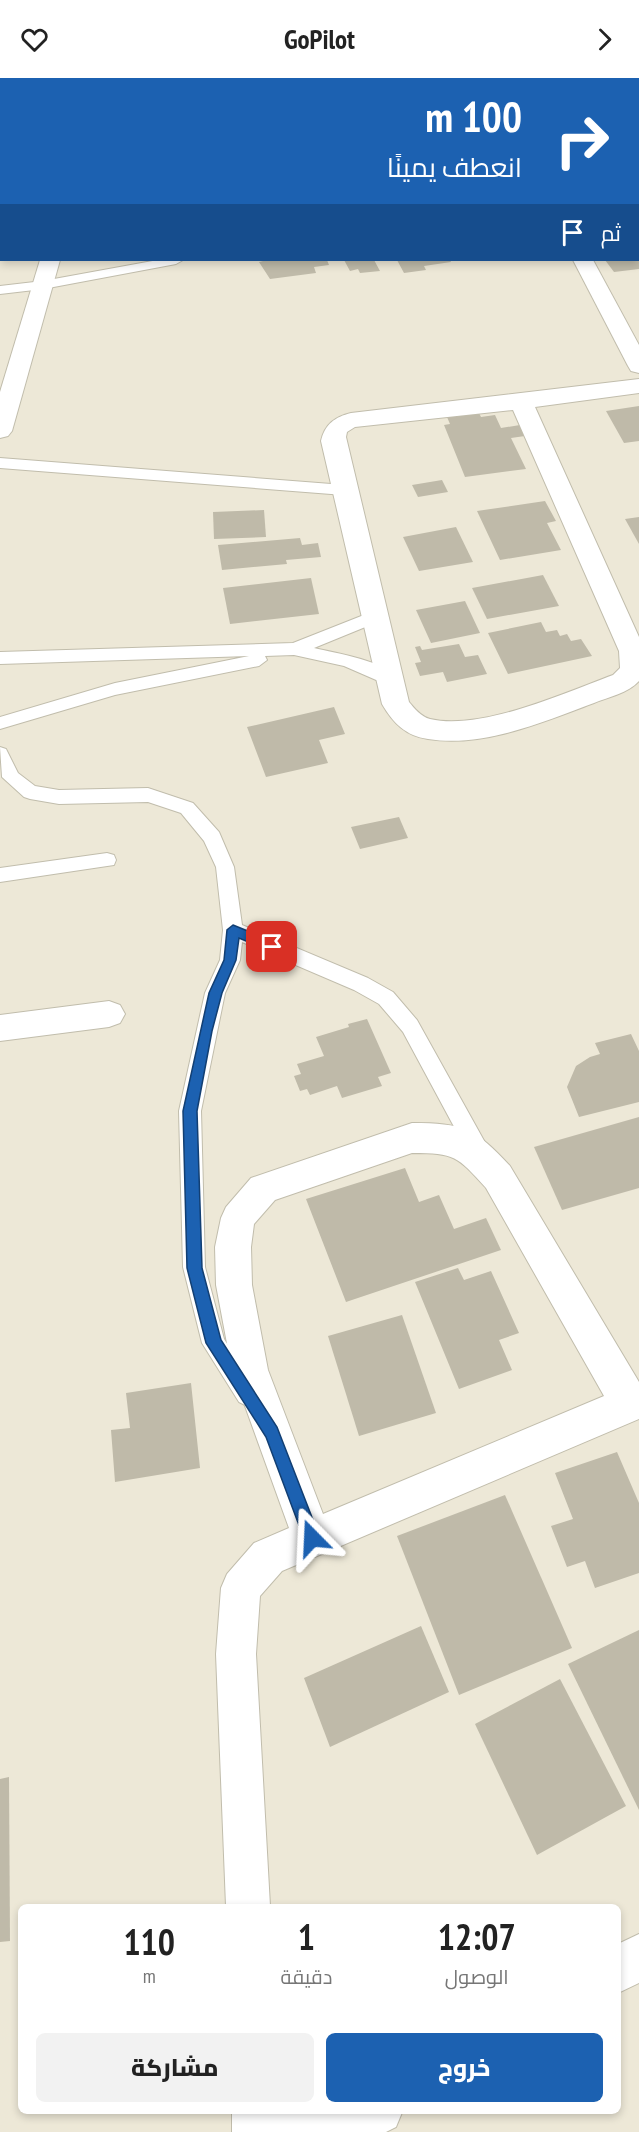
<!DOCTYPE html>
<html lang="ar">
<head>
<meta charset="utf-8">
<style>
  body { margin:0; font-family:"PT Sans Narrow",Cairo,sans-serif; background:#f2f2f2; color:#222; direction:rtl; height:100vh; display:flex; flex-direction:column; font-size:22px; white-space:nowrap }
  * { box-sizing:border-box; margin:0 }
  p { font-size:20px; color:#767676 }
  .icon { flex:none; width:33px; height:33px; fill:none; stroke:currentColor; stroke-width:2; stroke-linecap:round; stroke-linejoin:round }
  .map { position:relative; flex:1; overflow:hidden; direction:ltr }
  .details { position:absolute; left:18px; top:1826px; width:603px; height:210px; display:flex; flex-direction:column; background:#fff; border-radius:9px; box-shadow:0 3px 9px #0003; direction:rtl }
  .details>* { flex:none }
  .top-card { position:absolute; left:0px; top:0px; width:639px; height:183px; box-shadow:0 3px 9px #0003; direction:rtl; background:#1c61b1; color:#fff; overflow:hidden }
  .pin { position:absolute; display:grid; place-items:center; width:51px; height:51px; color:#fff; margin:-26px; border-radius:12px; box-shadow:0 3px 9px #0006 }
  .me { position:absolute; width:66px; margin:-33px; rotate:339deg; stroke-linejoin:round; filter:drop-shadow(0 0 4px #0008) }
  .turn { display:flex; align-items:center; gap:21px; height:126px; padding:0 18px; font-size:27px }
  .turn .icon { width:78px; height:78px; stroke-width:2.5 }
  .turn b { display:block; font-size:42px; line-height:51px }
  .then { display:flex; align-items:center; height:57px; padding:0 18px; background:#0003; gap:12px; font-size:22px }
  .eta { display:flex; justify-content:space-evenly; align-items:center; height:102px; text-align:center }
  .eta b { font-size:36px; font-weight:800; line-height:42px }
  .action { display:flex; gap:12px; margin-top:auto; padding:12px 18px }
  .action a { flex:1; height:69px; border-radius:9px; background:#1c61b1; color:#fff; font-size:24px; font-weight:800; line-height:69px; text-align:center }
  .action a+a { background:#f2f2f2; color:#222 }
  header { display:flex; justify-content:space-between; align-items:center; height:78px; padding:0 18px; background:#fff; font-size:27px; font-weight:800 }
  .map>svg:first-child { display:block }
</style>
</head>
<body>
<header><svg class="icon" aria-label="forward" viewBox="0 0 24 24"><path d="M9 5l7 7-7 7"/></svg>GoPilot<svg class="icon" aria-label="heart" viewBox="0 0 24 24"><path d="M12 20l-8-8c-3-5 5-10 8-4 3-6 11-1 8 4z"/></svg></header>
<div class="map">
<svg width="639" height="2054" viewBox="0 0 639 2054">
  <rect width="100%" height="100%" fill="#ede8d7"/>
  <g fill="#bfbaa9">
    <path d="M267,182H327L329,187L314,189L316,195L270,201L259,184Z"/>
    <path d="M344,182H374L380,193L360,195L358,191L350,193Z"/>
    <path d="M397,182H450L451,184L424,188L426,192L404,195Z"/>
    <path d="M605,182H639V191L614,194Z"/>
    <path d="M639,328V363L624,365L606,333Z"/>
    <path d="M479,335L481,339L495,337L501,350L520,347L525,358L511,360L526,391L465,399L444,347L450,346L447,339Z"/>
    <path d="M442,402L448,414L418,419L412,407Z"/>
    <path d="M545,423L556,443L547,445L561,472L500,482L477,433Z"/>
    <path d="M264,432L266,459L214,461L213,434Z"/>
    <path d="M639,439V466L625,441Z"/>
    <path d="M456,449L473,484L419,493L403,459Z"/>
    <path d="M300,460L302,467L318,465L321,479L286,482L287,486L222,492L218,467Z"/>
    <path d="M543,497L559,528L487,541L472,510Z"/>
    <path d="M311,500L319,536L230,546L223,510Z"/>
    <path d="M465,523L480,555L431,565L416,532Z"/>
    <path d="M541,544L546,554L557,552L560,558L567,556L571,563L581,561L592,578L508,596L488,555Z"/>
    <path d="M459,566L465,579L478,577L487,596L447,604L443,594L420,598L415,585L421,584L415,569L420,568L422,572Z"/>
    <path d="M334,629L345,656L319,662L328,685L266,699L247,649Z"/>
    <path d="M399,739L408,760L360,771L351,749Z"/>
    <path d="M367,941L391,995L378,999L382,1008L342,1020L337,1008L310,1017L307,1011L300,1013L294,998L301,996L297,986L324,978L316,959L349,949L348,946Z"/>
    <path d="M631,956L639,973V1024L579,1039L567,1009L576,988L590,979L600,976L595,965Z"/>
    <path d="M639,1039V1110L562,1132L534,1069Z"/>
    <path d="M405,1090L419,1124L439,1117L454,1151L486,1140L501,1172L346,1224L306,1121Z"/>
    <path d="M458,1190L464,1202L491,1193L519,1255L499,1262L512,1292L459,1311L415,1204Z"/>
    <path d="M402,1237L436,1335L359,1358L328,1258Z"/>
    <path d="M191,1305L200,1390L115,1404L111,1352L130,1350L126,1315Z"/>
    <path d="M617,1374L639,1425V1495L595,1510L585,1483L567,1489L551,1448L573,1441L555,1395Z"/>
    <path d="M505,1417L572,1570L459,1617L397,1458Z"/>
    <path d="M421,1548L449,1614L330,1669L304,1600Z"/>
    <path d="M639,1552V1732L568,1586Z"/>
    <path d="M560,1601L626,1728L537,1777L475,1646Z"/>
    <path d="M9,1699L10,1863L0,1864V1701Z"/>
  </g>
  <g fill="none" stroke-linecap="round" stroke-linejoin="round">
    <g stroke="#c1bdac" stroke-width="2">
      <g id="lane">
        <path d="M158,182H183L176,186L43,211L0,216V208L43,203Z"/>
        <path d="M0,380L344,407L352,412L344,417L0,390Z"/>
        <path d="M374,533L382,539L380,543L314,570C335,575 387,583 399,602L396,606L390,608L344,588L294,577L265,578L267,582L259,588L115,617L0,651V639L115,605L249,578L0,586V574L293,565Z"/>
        <path d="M0,669L6,671L18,695L35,708L59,712L148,710L193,725L219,754L234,789L242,847L368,900L393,914L417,942L492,1077L489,1084L481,1086L473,1084L403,954L379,926L354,912L242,864L240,882L225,915L201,1033L205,1189L224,1261L259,1316L255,1324L247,1328L239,1324L202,1265L183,1189L179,1033L205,915L220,882L223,852L216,789L204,763L181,735L148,724L59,726L30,721L24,719L2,699Z"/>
        <path d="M107,775L114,777L116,782L114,787L0,804V790Z"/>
      </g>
    </g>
    <g stroke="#c1bdac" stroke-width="2">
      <g id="street">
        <rect x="86" y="0" width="18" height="2"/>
        <rect x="474" y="0" width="18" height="2"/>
        <rect x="638" y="139" width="1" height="12"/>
        <path d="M40,182H60L12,353L8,358L0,360V314Z"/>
        <path d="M573,182H593L639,267V295L631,293L628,288Z"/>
        <path d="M639,301V315L535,329L639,559V603C628,615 609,619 594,625C543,644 483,670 428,661C406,658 393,645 382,626L321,363C325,346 335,339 351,335ZM513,332L619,573L620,590L613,597C564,615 481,653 430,641C421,639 414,630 409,624L346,359L347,354L355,349Z"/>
        <path d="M109,923L120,927L125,936L120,945L109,949L0,963V937Z"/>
        <path d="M412,1045C463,1045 475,1050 510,1088L639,1304V1341L282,1493L260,1518L256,1576L270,1828H226L216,1576L221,1510L227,1496L254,1465L289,1450L232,1292L216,1207L215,1169L221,1140L226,1129L251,1100ZM412,1075C455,1075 457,1078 486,1110L604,1318L323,1436L268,1292L252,1207L251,1169L254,1146L275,1122Z"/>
        <path d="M639,1856V1905L618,1915V1866Z"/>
        <path d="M232,2032H403L396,2049L386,2054H232Z"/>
      </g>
    </g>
    <use href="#lane" fill="#fff" fill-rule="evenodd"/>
    <use href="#street" fill="#fff" fill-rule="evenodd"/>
  </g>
  <path fill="#1c61b1" stroke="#123f73" stroke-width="1.5" d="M233,847L277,865L278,869L272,874L239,860L236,882L222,915L212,953L197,1033L202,1190L221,1262L277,1349L320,1460L318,1466L312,1468L306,1466L266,1359L206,1265L187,1190L183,1033L209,915L224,882L227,852Z"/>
</svg>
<div class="pin" style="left:272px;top:869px;background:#d93025"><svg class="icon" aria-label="arrive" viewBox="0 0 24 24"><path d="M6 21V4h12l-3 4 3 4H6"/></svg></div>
<svg class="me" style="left:312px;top:1460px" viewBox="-20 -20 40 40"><path d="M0-17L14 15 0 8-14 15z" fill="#1c61b1" stroke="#fff" stroke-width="4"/></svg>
<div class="top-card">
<div class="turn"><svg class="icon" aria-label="right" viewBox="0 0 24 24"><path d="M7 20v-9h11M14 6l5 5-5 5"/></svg><div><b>100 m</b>انعطف يمينًا</div></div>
<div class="then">ثم<svg class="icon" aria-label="arrive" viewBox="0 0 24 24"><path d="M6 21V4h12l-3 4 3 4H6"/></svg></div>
</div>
<section class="details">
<div class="eta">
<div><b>12:07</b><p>الوصول</p></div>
<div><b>1</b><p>دقيقة</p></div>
<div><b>110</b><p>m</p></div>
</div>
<div class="action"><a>خروج</a><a>مشاركة</a></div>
</section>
</div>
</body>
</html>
